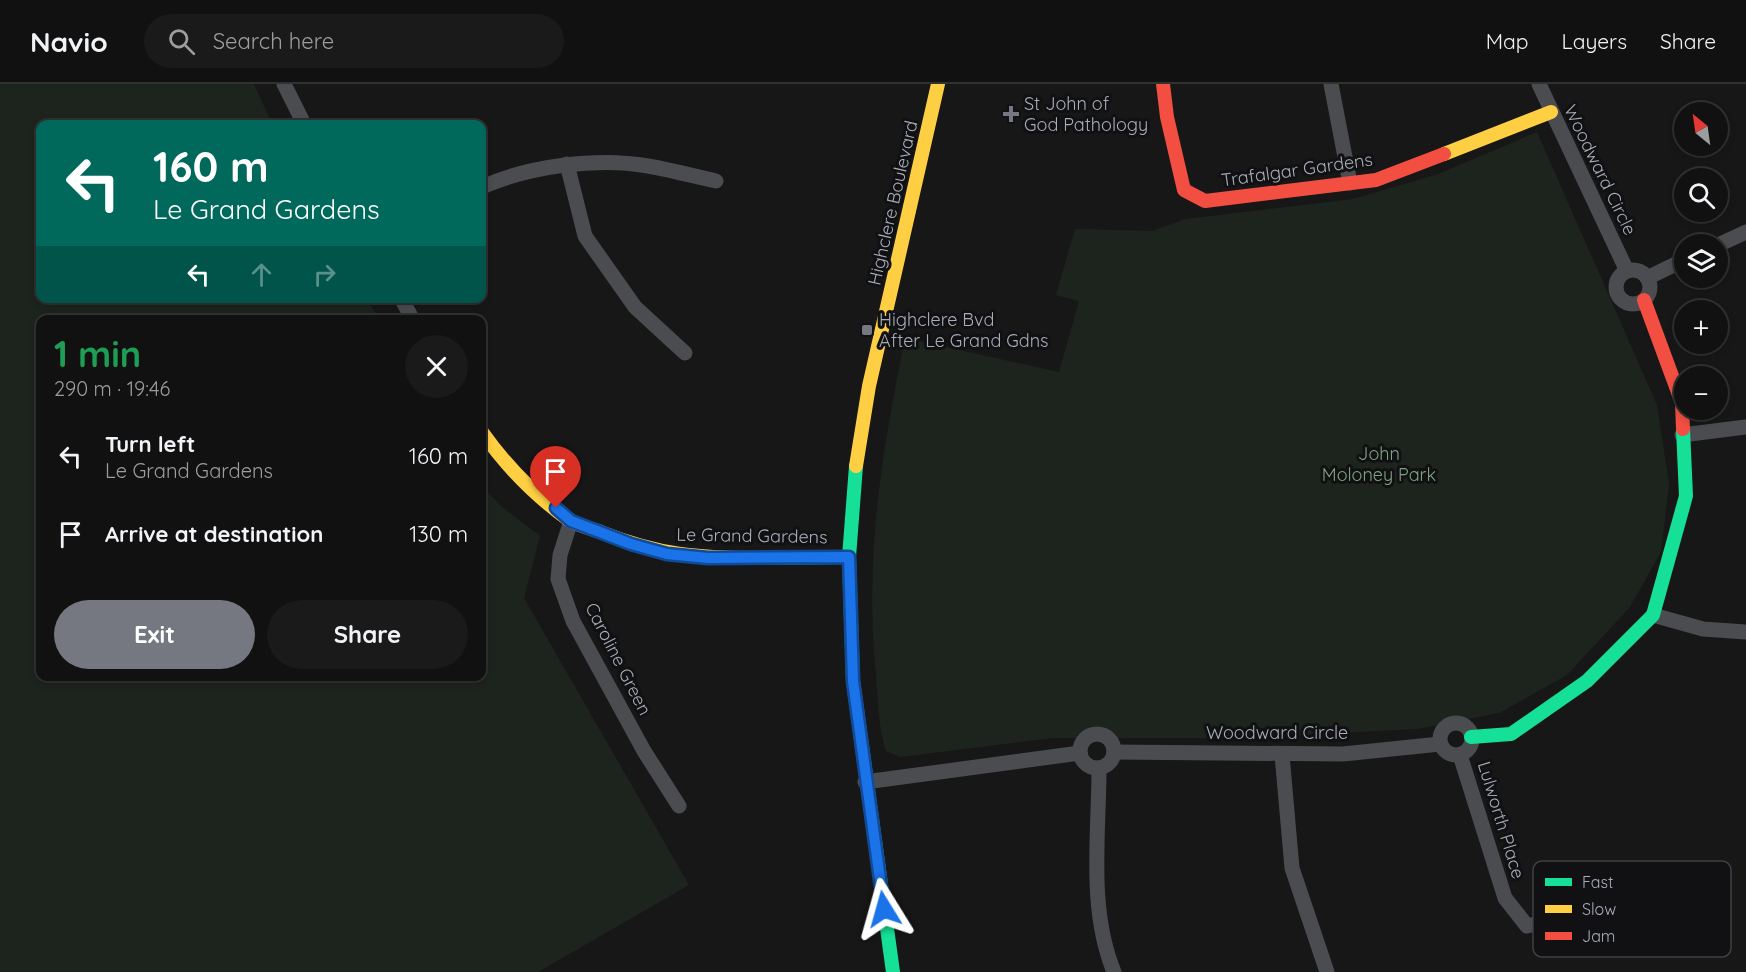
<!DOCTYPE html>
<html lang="en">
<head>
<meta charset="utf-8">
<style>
  body { margin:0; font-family:Quicksand,sans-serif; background:#1a1a1a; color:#f1f3f6; height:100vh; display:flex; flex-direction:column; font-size:22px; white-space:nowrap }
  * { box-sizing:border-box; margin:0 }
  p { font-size:20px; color:#9c9d9f }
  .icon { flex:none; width:33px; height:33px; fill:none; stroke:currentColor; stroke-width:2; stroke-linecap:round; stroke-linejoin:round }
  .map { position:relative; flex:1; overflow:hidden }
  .side { position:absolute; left:36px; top:231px; width:450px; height:366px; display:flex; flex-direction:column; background:#111; border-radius:12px; box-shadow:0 3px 9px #0003,0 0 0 2px #303131 }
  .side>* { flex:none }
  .top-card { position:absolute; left:36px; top:36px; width:450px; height:183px; border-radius:12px; box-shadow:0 3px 9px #0003,0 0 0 2px #303131; background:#00695c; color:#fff; overflow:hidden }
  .needle { width:39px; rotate:331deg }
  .controls { position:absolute; left:1674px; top:18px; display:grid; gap:12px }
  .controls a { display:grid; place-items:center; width:54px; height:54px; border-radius:50%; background:#111; box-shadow:0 3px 9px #0003,0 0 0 2px #303131; font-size:30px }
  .pin { position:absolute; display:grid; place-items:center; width:51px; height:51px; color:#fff; margin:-62px -26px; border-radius:50% 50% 50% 0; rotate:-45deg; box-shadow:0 0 6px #0007 }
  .pin .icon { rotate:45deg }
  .me { position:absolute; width:66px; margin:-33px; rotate:352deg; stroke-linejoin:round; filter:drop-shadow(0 0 4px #0008) }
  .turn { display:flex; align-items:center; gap:21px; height:126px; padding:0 18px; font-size:27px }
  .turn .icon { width:78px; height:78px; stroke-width:2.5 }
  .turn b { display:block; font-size:42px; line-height:51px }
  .lanes { display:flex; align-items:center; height:57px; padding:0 18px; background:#0003; justify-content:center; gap:30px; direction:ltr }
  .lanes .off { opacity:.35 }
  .round { display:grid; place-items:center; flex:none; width:63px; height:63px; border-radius:32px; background:#1a1a1a }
  .head { display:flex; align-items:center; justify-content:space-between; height:102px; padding:0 18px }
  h1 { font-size:36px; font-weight:800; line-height:45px; color:#1e9e55 }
  .primary-button { display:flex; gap:12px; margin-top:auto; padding:12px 18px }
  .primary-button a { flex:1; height:69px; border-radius:36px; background:#757880; color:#fff; font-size:24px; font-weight:800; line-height:69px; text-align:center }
  .primary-button a+a { background:#1a1a1a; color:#f1f3f6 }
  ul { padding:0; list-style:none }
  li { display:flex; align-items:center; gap:18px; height:78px; padding:0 18px }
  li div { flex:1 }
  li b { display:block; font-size:22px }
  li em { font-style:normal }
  header { display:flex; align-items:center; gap:36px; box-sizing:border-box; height:84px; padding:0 30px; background:#111; border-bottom:2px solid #303131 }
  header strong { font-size:28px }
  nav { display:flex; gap:33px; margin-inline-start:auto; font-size:21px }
  .search { width:420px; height:54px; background:#1a1a1a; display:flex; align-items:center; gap:15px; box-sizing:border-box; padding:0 21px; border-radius:33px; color:#9c9d9f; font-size:22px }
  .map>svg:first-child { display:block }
</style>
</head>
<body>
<header>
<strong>Navio</strong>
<div class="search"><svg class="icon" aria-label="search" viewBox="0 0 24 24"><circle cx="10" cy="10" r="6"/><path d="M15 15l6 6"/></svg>Search here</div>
<nav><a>Map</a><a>Layers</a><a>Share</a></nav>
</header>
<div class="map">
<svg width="1746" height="888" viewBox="0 0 1746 888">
  <rect width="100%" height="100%" fill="#171717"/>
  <g fill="#1d241e">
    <path d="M0,0H254L272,40H40V214L367,215L379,235L40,236V592H482V402L502,423L540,452L524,514L689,801L538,888H0Z"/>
    <path d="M1537,48L1657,321L1669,400L1661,468L1630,523L1567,591L1499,629L1417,645L1242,654H1052L900,673L886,667C878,643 878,616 876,590C864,473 882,369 905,254L1059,288L1079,217L1056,211L1075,145L1152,147L1185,135L1353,115L1438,90Z"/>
  </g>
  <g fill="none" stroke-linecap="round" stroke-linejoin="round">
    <g stroke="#4b4c50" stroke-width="15">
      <path d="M284,0L304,40"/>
      <path d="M1331,0L1350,99"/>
      <path d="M1539,0L1627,187"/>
      <path d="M567,80L585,152L635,223L685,269"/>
      <path d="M482,103C529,82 597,73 648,82C671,86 693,92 716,97"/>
      <path d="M1718,161L1746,148"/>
      <circle cx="1633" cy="203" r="17"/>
      <path d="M1647,194L1684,176"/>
      <path d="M401,214L413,236"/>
      <path d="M1682,351L1746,343"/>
      <path d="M571,437L560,471L558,495L573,537L644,667L679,722"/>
      <path d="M1653,531L1703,545L1746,548"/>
      <circle cx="1456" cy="655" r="16"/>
      <circle cx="1097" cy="667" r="17"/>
      <path d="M1114,668L1343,670L1440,660"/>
      <path d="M1282,671L1292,784L1327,888"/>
      <path d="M1460,671L1505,814L1527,842L1557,835L1626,801"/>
      <path d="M1099,684C1099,751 1088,825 1114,888"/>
      <path d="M865,698L1080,669"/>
    </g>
    <g stroke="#16e098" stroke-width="14">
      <path d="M856,382L849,473L853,597L893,888"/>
      <path d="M757,474L849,473"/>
      <path d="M1471,653L1511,650L1587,597L1653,531L1686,412L1683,345"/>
    </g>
    <g stroke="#ffcf43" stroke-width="14">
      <path d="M1444,70L1551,28"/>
      <path d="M482,348C507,383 534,411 569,436C579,442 593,445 603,449C659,471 698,474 757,474"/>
      <path d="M856,382L869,302L938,0"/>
    </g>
    <g stroke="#f24e42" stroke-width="14">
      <path d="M1163,0L1167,33L1184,106L1205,117L1376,96L1444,70"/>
      <path d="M1644,216L1682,319L1683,345"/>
    </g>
  </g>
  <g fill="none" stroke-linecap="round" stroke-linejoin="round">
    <g stroke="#114b97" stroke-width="15">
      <path id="route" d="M556,424L571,437L631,460L667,470L708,474L849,473L853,597L884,825"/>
    </g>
    <use href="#route" stroke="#1a73e8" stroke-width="10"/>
  </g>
  <g fill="#757880" stroke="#111113" stroke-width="2">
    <path d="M1008 21h6v6h6v6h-6v6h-6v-6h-6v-6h6z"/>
    <rect x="861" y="240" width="12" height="12" rx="3"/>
  </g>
  <g text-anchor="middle" stroke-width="6" stroke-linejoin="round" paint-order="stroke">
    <g font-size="18" fill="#a8adb8" stroke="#111113" text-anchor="start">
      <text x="1024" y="26">St John of<tspan x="1024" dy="21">God Pathology</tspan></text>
      <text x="879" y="242">Highclere Bvd<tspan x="879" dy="21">After Le Grand Gdns</tspan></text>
    </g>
    <g font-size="18" fill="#a8adb8" stroke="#111113">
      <text transform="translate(1297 86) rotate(-8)" y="6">Trafalgar Gardens</text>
      <text transform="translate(1600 86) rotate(64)" y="6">Woodward Circle</text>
      <text transform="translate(893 119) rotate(-77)" y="6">Highclere Boulevard</text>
      <text transform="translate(752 452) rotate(1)" y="6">Le Grand Gardens</text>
      <text transform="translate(618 575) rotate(63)" y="6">Caroline Green</text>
      <text x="1277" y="655">Woodward Circle</text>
      <text transform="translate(1501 736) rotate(73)" y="6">Lulworth Place</text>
    </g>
    <g font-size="18" fill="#7fa381" stroke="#111113">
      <text x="1379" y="376">John<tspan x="1379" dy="21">Moloney Park</tspan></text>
    </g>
  </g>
  <rect x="1533" y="777" width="198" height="96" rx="9" fill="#111113" stroke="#3e4045" stroke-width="1.5"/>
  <rect x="1545" y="794" width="27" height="8" fill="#16e098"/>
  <rect x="1545" y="821" width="27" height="8" fill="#ffcf43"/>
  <rect x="1545" y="848" width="27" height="8" fill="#f24e42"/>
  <g font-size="16" fill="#a8adb8">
    <text x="1582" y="804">Fast</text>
    <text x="1582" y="831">Slow</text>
    <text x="1582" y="858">Jam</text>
  </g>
</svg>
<div class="controls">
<a><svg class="needle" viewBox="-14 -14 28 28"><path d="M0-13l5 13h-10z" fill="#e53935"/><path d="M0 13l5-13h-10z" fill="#9c9d9f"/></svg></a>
<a><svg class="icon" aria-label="search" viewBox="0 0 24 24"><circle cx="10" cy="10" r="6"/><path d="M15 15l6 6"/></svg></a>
<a><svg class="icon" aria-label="layers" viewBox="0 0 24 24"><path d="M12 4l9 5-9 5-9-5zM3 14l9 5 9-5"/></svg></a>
<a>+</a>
<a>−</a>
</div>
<div class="pin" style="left:556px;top:424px;background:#d93025"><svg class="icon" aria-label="arrive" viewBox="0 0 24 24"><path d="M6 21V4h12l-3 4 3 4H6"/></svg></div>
<svg class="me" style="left:884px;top:825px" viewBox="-20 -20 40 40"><path d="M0-17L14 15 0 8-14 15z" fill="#1a73e8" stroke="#fff" stroke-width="4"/></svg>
<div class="top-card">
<div class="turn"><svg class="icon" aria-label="left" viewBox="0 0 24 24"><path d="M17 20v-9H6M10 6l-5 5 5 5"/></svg><div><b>160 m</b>Le Grand Gardens</div></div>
<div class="lanes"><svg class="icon" aria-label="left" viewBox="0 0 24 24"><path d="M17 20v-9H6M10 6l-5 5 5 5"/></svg><svg class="icon off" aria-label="ahead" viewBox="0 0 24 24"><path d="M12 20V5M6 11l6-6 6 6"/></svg><svg class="icon off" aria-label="right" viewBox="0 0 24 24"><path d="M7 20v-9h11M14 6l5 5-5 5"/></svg></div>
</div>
<section class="side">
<div class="head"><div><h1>1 min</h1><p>290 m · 19:46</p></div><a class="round"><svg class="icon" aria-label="close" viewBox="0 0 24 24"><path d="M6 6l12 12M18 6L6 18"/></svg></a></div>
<ul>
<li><svg class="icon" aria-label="left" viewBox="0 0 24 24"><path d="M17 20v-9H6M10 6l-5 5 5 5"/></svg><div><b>Turn left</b><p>Le Grand Gardens</p></div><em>160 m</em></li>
<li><svg class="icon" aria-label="arrive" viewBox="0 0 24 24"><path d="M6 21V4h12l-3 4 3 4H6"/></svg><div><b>Arrive at destination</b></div><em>130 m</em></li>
</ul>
<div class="primary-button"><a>Exit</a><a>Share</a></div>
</section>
</div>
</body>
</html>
